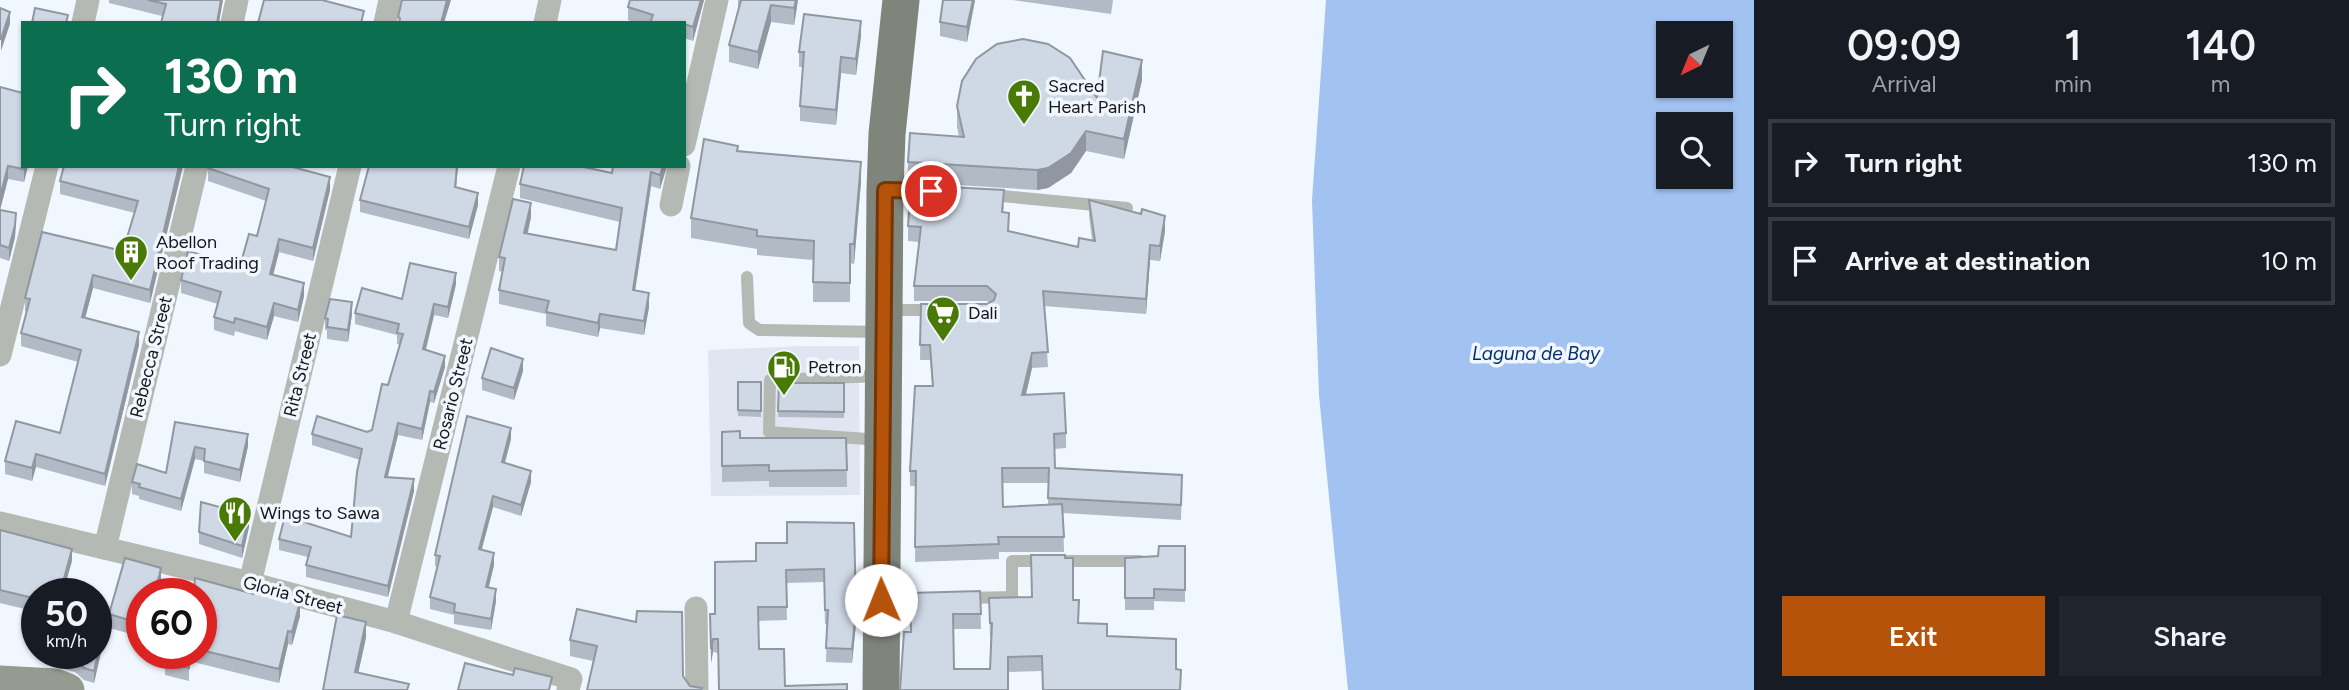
<!DOCTYPE html>
<html lang="en">
<head>
<meta charset="utf-8">
<style>
  body { margin:0; font-family:Figtree,sans-serif; background:#20242c; color:#f1f3f6; height:100vh; display:flex; flex-direction:column; font-size:26px; white-space:nowrap }
  * { box-sizing:border-box; margin:0 }
  p { font-size:23px; color:#9ea1a6 }
  .icon { flex:none; width:38px; height:38px; fill:none; stroke:currentColor; stroke-width:2; stroke-linecap:round; stroke-linejoin:round }
  .map { position:relative; flex:1; overflow:hidden }
  .drawer { display:flex; flex-direction:column; background:#171b24; width:595px }
  .drawer>* { flex:none }
  .guide { position:absolute; left:21px; top:21px; width:665px; height:147px; border-radius:0px; box-shadow:0 2px 5px #0004; background:#0b6e4f; color:#fff; overflow:hidden }
  .needle { width:46px; rotate:223deg }
  .controls { position:absolute; left:1656px; top:21px; display:grid; gap:14px }
  .controls a { display:grid; place-items:center; width:77px; height:77px; border-radius:0px; background:#171b24; box-shadow:0 2px 5px #0004; font-size:35px }
  .speed { position:absolute; left:21px; top:578px; display:flex; gap:14px; font-size:35px; font-weight:700; text-align:center }
  .speed>* { display:grid; place-content:center; width:91px; height:91px; border-radius:50%; background:#171b24; box-shadow:0 2px 5px #0004; line-height:1 }
  .speed small { font-size:18px; font-weight:400 }
  .speed .limit { border:10px solid #d22; background:#fff; color:#111 }
  .pin { position:absolute; display:grid; place-items:center; width:60px; height:60px; color:#fff; margin:-30px; border:4px solid #fff; border-radius:50%; box-shadow:0 2px 7px #0007 }
  .me { position:absolute; width:77px; margin:-38px; rotate:359deg; stroke-linejoin:round; filter:drop-shadow(0 0 5px #0008) }
  .turn { display:flex; align-items:center; gap:24px; height:147px; padding:0 28px; font-size:32px }
  .turn .icon { width:91px; height:91px; stroke-width:2.5 }
  .turn b { display:block; font-size:49px; line-height:60px }
  .eta { display:flex; justify-content:space-evenly; align-items:center; height:119px; text-align:center }
  .eta b { font-size:42px; font-weight:600; line-height:49px }
  .action { display:flex; gap:14px; margin-top:auto; padding:14px 28px }
  .action a { flex:1; height:80px; border-radius:0px; background:#b45309; color:#fff; font-size:28px; font-weight:600; line-height:80px; text-align:center }
  .action a+a { background:#20242c; color:#f1f3f6 }
  ul { padding:0; list-style:none }
  li { display:flex; align-items:center; gap:21px; height:88px; margin:0 14px 10px; padding:0 14px; border:4px solid #363941; border-radius:0px }
  li div { flex:1 }
  li b { display:block; font-size:26px }
  li em { font-style:normal }
  main { display:flex; flex:1; min-height:0 }
  .map>svg:first-child { display:block }
</style>
</head>
<body>
<main>
<div class="map">
<svg width="1754" height="690" viewBox="0 0 1754 690">
  <rect width="100%" height="100%" fill="#f1f7ff"/>
  <path fill="#dfe6f2" d="M803,346H859L860,495L711,496L708,350Z"/>
  <path fill="#a2c2f1" fill-rule="evenodd" d="M1326,0H1754V690H1348L1319,395L1312,200ZM1668,33H1720V86H1668ZM1668,124H1720V177H1668Z"/>
  <g fill="none" stroke-linecap="round" stroke-linejoin="round">
    <g stroke="#b5b9b3" stroke-width="12">
      <path d="M991,195L1127,208"/>
      <path d="M747,277L749,323L759,330L882,332"/>
      <path d="M887,310H935"/>
      <path d="M881,440L769,432L770,380L882,376"/>
      <path d="M966,598L1012,597V561H1140"/>
      <path d="M885,600L927,599"/>
    </g>
    <g stroke="#b5b9b3" stroke-width="23">
      <path d="M83,23L88,0"/>
      <path d="M232,23L237,0"/>
      <path d="M385,23L390,0"/>
      <path d="M545,23L550,0"/>
      <path d="M684,145L717,0"/>
      <path d="M671,205L679,166"/>
      <path d="M0,355L47,166"/>
      <path d="M0,523L250,583L396,622L571,679L568,690"/>
      <path d="M105,548L197,166"/>
      <path d="M250,583L350,166"/>
      <path d="M696,608L697,690"/>
      <path d="M396,622L509,166"/>
    </g>
    <path stroke="#969b92" stroke-width="33" d="M0,682L55,685L68,690"/>
    <path stroke="#7f857b" stroke-width="37" d="M881,690L885,190L887,134L901,0"/>
  </g>
  <g fill="#b2bac5" fill-rule="evenodd">
    <path d="M109,0H223L162,16L109,3Z"/>
    <path d="M704,0L693,41L684,38V23H636L628,20V7Z"/>
    <path d="M738,0H798L794,25L771,22L758,69L729,62V45L738,12Z"/>
    <path d="M975,0L967,42L940,36V22Z"/>
    <path d="M1012,0H1113L1111,14Z"/>
    <path d="M861,36L856,75L841,73L836,125L800,121V106L803,67H799V52Z"/>
    <path d="M1142,80L1124,159L1086,151L1071,173L1048,188L1037,190L908,182V162L959,137L957,127V106L1097,98Z"/>
    <path d="M0,87L28,166L24,182L8,179L0,210L16,226L15,237L9,261L0,258Z"/>
    <path d="M738,151L861,182L854,264L850,263V302H813V260L757,255V249L691,238V218Z"/>
    <path d="M183,166L150,303L93,288L85,318L139,345L105,486L36,467L32,481L5,474V461L60,433L78,362L21,346V333L27,311H25V298L123,251L135,213L60,194V181Z"/>
    <path d="M208,166L330,190L313,261L279,252L273,275L304,296L298,322L274,316L267,340L235,331L234,336L214,330V317L218,304L181,293V280L240,266L257,236L266,201L208,181Z"/>
    <path d="M369,166H458L456,187L478,205L469,239L360,212V200Z"/>
    <path d="M613,166H667L660,189L651,186L635,291L649,307L644,335L600,328L598,337L546,326V314L499,304V290L503,272L499,271V257L531,217L528,233L616,250L620,222L520,198V184L581,167L612,173Z"/>
    <path d="M1089,200L1165,231L1160,261L1150,260L1146,314L1044,306L1048,367L1032,368L1026,395L1066,433V448L1054,449L1055,468L1182,490L1181,520L1063,513L1064,552H999V559L915,562L916,486H910V471L932,386L930,360H920L921,304H987L989,303L987,301H914V286L919,242L908,241V226L1004,205L1003,213L1009,231L1078,247L1092,240L1089,215ZM1003,483H1048V505L1003,507Z"/>
    <path d="M456,284L448,318L434,315L426,350L445,367L434,403L430,402L422,440L398,435L387,477L414,491L388,597L306,577V565L308,557L279,550V539L351,537L360,460L312,445V434L367,432L372,430L388,385L400,345L397,344V335L355,324V313L402,299Z"/>
    <path d="M352,314L348,342L327,339V330H325V318Z"/>
    <path d="M523,371L514,400L482,390V378Z"/>
    <path d="M738,382H761V417L738,416Z"/>
    <path d="M779,383H844V418L778,417Z"/>
    <path d="M175,422L248,446L240,482L204,473V461L195,459L181,511L139,499V496L132,494V482L166,473Z"/>
    <path d="M722,432L740,438H846L847,487H769V481L722,482Z"/>
    <path d="M511,439L505,463L531,482L521,516L493,507L481,550L494,565L488,588L496,601L491,630L454,624V615L430,609V597L437,567L435,566V555Z"/>
    <path d="M854,523L856,624L852,663L826,662L827,624H825L824,582L786,583L787,620L758,621L719,690L718,653L713,652L711,663L710,614H715L756,561L787,543Z"/>
    <path d="M249,527L242,558L199,544V532Z"/>
    <path d="M0,530L72,561L37,593V612L0,603Z"/>
    <path d="M1185,546V602L1154,601V610H1125V558L1158,556Z"/>
    <path d="M125,558L161,568V581L160,586L188,593H142V637L109,628V614Z"/>
    <path d="M980,591L981,629H953L954,669H990L991,638H990L989,598L1073,600L1079,623L1107,636L1176,669L1181,670V690H1043L1042,671L1008,672L900,690L910,632Z"/>
    <path d="M201,593L300,616L292,645L288,644L279,683L189,661V681L165,675V662L168,653H201Z"/>
    <path d="M577,609L683,676L690,686L702,690L593,661L570,656V640Z"/>
    <path d="M104,639L94,683L84,680L75,672L51,666L52,653Z"/>
  </g>
  <g fill="#9197a0">
    <path d="M221,0H223L219,23H217Z"/>
    <path d="M447,0H451L444,23H441Z"/>
    <path d="M701,0H704L693,41V27Z"/>
    <path d="M796,0H798L794,25V8Z"/>
    <path d="M973,0H975L967,42V27Z"/>
    <path d="M771,5V22L758,69V52Z"/>
    <path d="M10,12V24L1,51V39Z"/>
    <path d="M861,21V36L856,75V59Z"/>
    <path d="M841,57V73L836,125V110Z"/>
    <path d="M1142,60V80L1124,159V139Z"/>
    <path d="M1086,131V151L1071,173L1048,188L1037,190V170Z"/>
    <path d="M861,162V182L854,264V244Z"/>
    <path d="M8,166V179L0,210V197Z"/>
    <path d="M25,166H28L24,182V169Z"/>
    <path d="M179,166H183L150,303V290Z"/>
    <path d="M457,166H458L455,199V187Z"/>
    <path d="M663,166H667L660,189V175Z"/>
    <path d="M651,172V186L633,304V290Z"/>
    <path d="M330,177V190L313,261V248Z"/>
    <path d="M478,193V205L469,239V227Z"/>
    <path d="M531,203V217L524,247V233Z"/>
    <path d="M16,213L15,237L9,261V248Z"/>
    <path d="M1165,216V231L1160,261V246Z"/>
    <path d="M279,239V252L270,287V274Z"/>
    <path d="M1150,245V260L1146,314V299Z"/>
    <path d="M456,273V284L448,318V307Z"/>
    <path d="M93,275V288L82,330V317Z"/>
    <path d="M304,283V296L298,322V310Z"/>
    <path d="M649,293V307L644,335V321Z"/>
    <path d="M352,302V314L348,342V330Z"/>
    <path d="M274,303V316L267,340V327Z"/>
    <path d="M434,304V315L423,360V349Z"/>
    <path d="M600,314V328L598,337V323Z"/>
    <path d="M139,332V345L105,486V474Z"/>
    <path d="M1032,353V368L1022,410V395Z"/>
    <path d="M445,356V367L434,403V392Z"/>
    <path d="M523,359V371L514,400V388Z"/>
    <path d="M430,391V402L422,440V429Z"/>
    <path d="M398,423V435L385,488V477Z"/>
    <path d="M511,428V439L502,473V462Z"/>
    <path d="M248,434V446L240,482V470Z"/>
    <path d="M195,447V459L181,511V499Z"/>
    <path d="M36,454V467L32,481V468Z"/>
    <path d="M531,471V482L521,516V505Z"/>
    <path d="M414,479V491L388,597V586Z"/>
    <path d="M493,496V507L479,560V549Z"/>
    <path d="M249,515V527L242,558V546Z"/>
    <path d="M72,549V561L63,593H60Z"/>
    <path d="M494,553V565L486,599V587Z"/>
    <path d="M161,568V581L158,593L157,585Z"/>
    <path d="M496,589V601L491,630V619Z"/>
    <path d="M300,602V616L292,645V632Z"/>
    <path d="M856,610V624L852,663V649Z"/>
    <path d="M366,622V638L355,688V672Z"/>
    <path d="M104,627V639L94,683V671Z"/>
    <path d="M288,631V644L279,683V669Z"/>
    <path d="M713,639V652L711,663V649Z"/>
  </g>
  <g fill="#cfd8e5" stroke="#9197a0" stroke-width="2">
    <path d="M148,0H221L217,23H161L166,4Z"/>
    <path d="M264,0H322L364,11L361,23H258Z"/>
    <path d="M402,0H447L441,23H399L400,18L398,17Z"/>
    <path d="M630,0H701L693,27L684,24V23H650L653,15L628,7Z"/>
    <path d="M740,0H796L794,8L771,5L758,52L729,45L741,0Z"/>
    <path d="M943,0H973L967,27L940,22Z"/>
    <path d="M0,8L10,12L1,39H0Z"/>
    <path d="M35,8L68,15L66,23H32Z"/>
    <path d="M804,14L861,21L856,59L841,57L836,110L800,106L804,52H799Z"/>
    <path d="M1023,39L1048,44L1070,58L1097,98L1103,51L1142,60L1124,139L1086,131L1071,153L1048,168L1037,170L908,162L910,133L964,137L957,106L962,81L976,59L997,44Z"/>
    <path d="M0,87L23,93V166H25L24,169L8,166L0,197Z"/>
    <path d="M704,139L738,146L737,151L861,162L854,244H850V283L813,282L814,241L757,236V230L691,218Z"/>
    <path d="M64,166H179L150,290L93,275L82,317L139,332L105,474L36,454L32,468L5,461L16,421L60,433L81,350L21,333L30,299L25,298L42,232L123,251L138,201L60,181Z"/>
    <path d="M208,166H289L330,177L313,248L279,239L270,274L304,283L298,310L274,303L267,327L235,318L234,323L214,317L221,292L181,280L188,251L240,266L249,234L257,236L269,189L208,168Z"/>
    <path d="M369,166H457L455,187L478,193L469,227L360,200Z"/>
    <path d="M524,166H579L612,173L613,166H663L660,175L651,172L633,290L649,293L644,321L600,314L598,323L546,312L549,301L499,290L505,258L499,257L513,199L531,203L524,233L616,250L622,208L520,184Z"/>
    <path d="M911,185L1004,190L1002,212L1009,213L1008,231L1078,247L1079,238L1095,241L1089,200L1141,214L1142,209L1165,216L1160,246L1150,245L1146,299L1043,291L1048,352L1032,353L1022,395L1064,393L1066,433L1054,434L1055,468L1182,475L1181,505L1048,498L1049,468H1002L1003,507L1062,504L1064,537H998L999,544L915,547L916,471H910L915,386H933L930,345H920L921,304H987L994,300L996,294L987,286H914L921,227L908,226Z"/>
    <path d="M0,210L16,213L15,225L9,248L0,245Z"/>
    <path d="M410,263L456,273L448,307L434,304L423,349L445,356L434,392L430,391L422,429L398,423L385,477L414,479L388,586L306,565L311,547L279,539L285,516L351,537L357,472L362,449L312,434L317,416L367,432L372,430L382,384L388,385L403,334L397,333L399,324L355,313L362,288L402,299Z"/>
    <path d="M330,299L352,302L348,330L327,327L328,319L325,318Z"/>
    <path d="M491,348L523,359L514,388L482,378Z"/>
    <path d="M738,382H761V411L738,410Z"/>
    <path d="M779,383H844V412L778,411Z"/>
    <path d="M467,416L511,428L502,462L531,471L521,505L493,496L479,549L494,553L486,587L496,589L491,619L454,612L455,604L430,597L440,556L435,555Z"/>
    <path d="M175,422L248,434L240,470L204,461L205,449L195,447L181,499L139,487L140,484L132,482L137,464L166,473Z"/>
    <path d="M740,431V438H846L847,470L769,471V465L722,466V432Z"/>
    <path d="M201,502L249,515L242,546L199,532Z"/>
    <path d="M787,522L854,523L856,610L852,649L826,648L828,610H825L824,569L786,570L787,607H758L759,649H784L785,686L847,684V690H719L718,639H713L711,649L710,614H715V562L756,561V543H787Z"/>
    <path d="M0,530L72,549L60,593H37V599L0,590Z"/>
    <path d="M1159,546H1185V590L1154,589V598H1125V558L1158,556Z"/>
    <path d="M1031,555H1065V558H1073V600H1079L1078,623L1107,624V636L1176,639V669L1181,670L1180,690H1043L1042,656L1008,657V690H900L904,632H911L910,593L980,591L981,614H953L954,669H990L992,623H990L989,598L1032,597Z"/>
    <path d="M125,558L161,568L157,585L188,593H142V624L109,614Z"/>
    <path d="M195,578L254,594L256,586L300,602L292,632L288,631L279,669L201,650V593H194Z"/>
    <path d="M577,609L636,622L637,611L682,612L683,676L690,686L702,688L701,690H587L597,646L570,640Z"/>
    <path d="M337,615L366,622L355,672L409,684L407,690H323Z"/>
    <path d="M96,625L104,627L94,671L84,668L75,660L51,654L96,653Z"/>
    <path d="M168,653H189V668L165,662Z"/>
    <path d="M465,663L513,675L515,668L552,677L549,690H458Z"/>
  </g>
  <g fill="none" stroke-linecap="round" stroke-linejoin="round">
    <g stroke="#753606" stroke-width="18">
      <path id="route" d="M881,600L885,190L931,191"/>
    </g>
    <use href="#route" stroke="#b45309" stroke-width="12"/>
  </g>
  <defs>
    <g id="church-pin" transform="scale(1.75)"><path d="M0 17L-7.5 6A9.5 9.5 0 1 1 7.5 6Z" fill="#497a05" stroke="#f1f7ff"/><path d="M-1.2-6h2.4v3.5h3.3v2.4h-3.3V6h-2.4V-.1h-3.3v-2.4h3.3Z" fill="#fff"/></g>
    <g id="building-pin" transform="scale(1.75)"><path d="M0 17L-7.5 6A9.5 9.5 0 1 1 7.5 6Z" fill="#497a05" stroke="#f1f7ff"/><path d="M-4-6H4V6H1V3H-1V6H-4ZM-2.5-4.3h1.7v1.8h-1.7ZM.8-4.3h1.7v1.8H.8ZM-2.5-1h1.7V.8h-1.7ZM.8-1h1.7V.8H.8Z" fill="#fff"/></g>
    <g id="supermarket-pin" transform="scale(1.75)"><path d="M0 17L-7.5 6A9.5 9.5 0 1 1 7.5 6Z" fill="#497a05" stroke="#f1f7ff"/><path d="M-6-5.5h2.5l.6 2H6L4.5 2H-2.5L-4.4-4H-6ZM-1.5 3.2a1.3 1.3 0 1 0 .1 0ZM3 3.2a1.3 1.3 0 1 0 .1 0Z" fill="#fff"/></g>
    <g id="fuel-pin" transform="scale(1.75)"><path d="M0 17L-7.5 6A9.5 9.5 0 1 1 7.5 6Z" fill="#497a05" stroke="#f1f7ff"/><path d="M-5.5-6h7V0h2V4h1.3V-2.5L3-4.5l.8-.8L6-3V5H2.5V1h-1V6h-7ZM-4.2-4.7v3.2H.2V-4.7Z" fill="#fff"/></g>
    <g id="restaurant-pin" transform="scale(1.75)"><path d="M0 17L-7.5 6A9.5 9.5 0 1 1 7.5 6Z" fill="#497a05" stroke="#f1f7ff"/><path d="M-5-6h1v4h1v-4h1v4h1v-4h1v5L-1.5 .5V6h-2V.5L-5-1ZM5-6V6H3V1.5H1.5Q1.5-4 5-6Z" fill="#fff"/></g>
  </defs>
  <g fill-rule="evenodd">
    <use href="#church-pin" x="1024" y="96"/>
    <use href="#building-pin" x="131" y="252"/>
    <use href="#supermarket-pin" x="943" y="313"/>
    <use href="#fuel-pin" x="784" y="367"/>
    <use href="#restaurant-pin" x="235" y="513"/>
  </g>
  <g text-anchor="middle" stroke-width="7" stroke-linejoin="round" paint-order="stroke">
    <g font-size="18" fill="#13161a" stroke="#f1f7ff" text-anchor="start">
      <text x="1048" y="92">Sacred<tspan x="1048" dy="21">Heart Parish</tspan></text>
      <text x="156" y="248">Abellon<tspan x="156" dy="21">Roof Trading</tspan></text>
      <text x="968" y="319">Dali</text>
      <text x="808" y="373">Petron</text>
      <text x="260" y="519">Wings to Sawa</text>
    </g>
    <g font-size="18" fill="#13161a" stroke="#f1f7ff">
      <text transform="translate(151 357) rotate(-76)" y="6">Rebecca Street</text>
      <text transform="translate(300 375) rotate(-76)" y="6">Rita Street</text>
      <text transform="translate(453 394) rotate(-76)" y="6">Rosario Street</text>
      <text transform="translate(293 595) rotate(15)" y="6">Gloria Street</text>
    </g>
    <g font-size="19" font-style="italic" fill="#002f72" stroke="#f1f7ff">
      <text x="1536" y="360">Laguna de Bay</text>
    </g>
  </g>
</svg>
<div class="controls">
<a><svg class="needle" viewBox="-14 -14 28 28"><path d="M0-13l5 13h-10z" fill="#e53935"/><path d="M0 13l5-13h-10z" fill="#9ea1a6"/></svg></a>
<a><svg class="icon" aria-label="search" viewBox="0 0 24 24"><circle cx="10" cy="10" r="6"/><path d="M15 15l6 6"/></svg></a>
</div>
<div class="speed"><div>50<small>km/h</small></div><div class="limit">60</div></div>
<div class="pin" style="left:931px;top:191px;background:#d93025"><svg class="icon" aria-label="arrive" viewBox="0 0 24 24"><path d="M6 21V4h12l-3 4 3 4H6"/></svg></div>
<svg class="me" style="left:881px;top:600px" viewBox="-20 -20 40 40"><circle r="19" fill="#fff"/><path d="M0-13L10 11 0 6-10 11z" fill="#b45309"/></svg>
<div class="guide">
<div class="turn"><svg class="icon" aria-label="right" viewBox="0 0 24 24"><path d="M7 20v-9h11M14 6l5 5-5 5"/></svg><div><b>130 m</b>Turn right</div></div>
</div>
</div>
<section class="drawer">
<div class="eta">
<div><b>09:09</b><p>Arrival</p></div>
<div><b>1</b><p>min</p></div>
<div><b>140</b><p>m</p></div>
</div>
<ul>
<li><svg class="icon" aria-label="right" viewBox="0 0 24 24"><path d="M7 20v-9h11M14 6l5 5-5 5"/></svg><div><b>Turn right</b></div><em>130 m</em></li>
<li><svg class="icon" aria-label="arrive" viewBox="0 0 24 24"><path d="M6 21V4h12l-3 4 3 4H6"/></svg><div><b>Arrive at destination</b></div><em>10 m</em></li>
</ul>
<div class="action"><a>Exit</a><a>Share</a></div>
</section>
</main>
</body>
</html>
